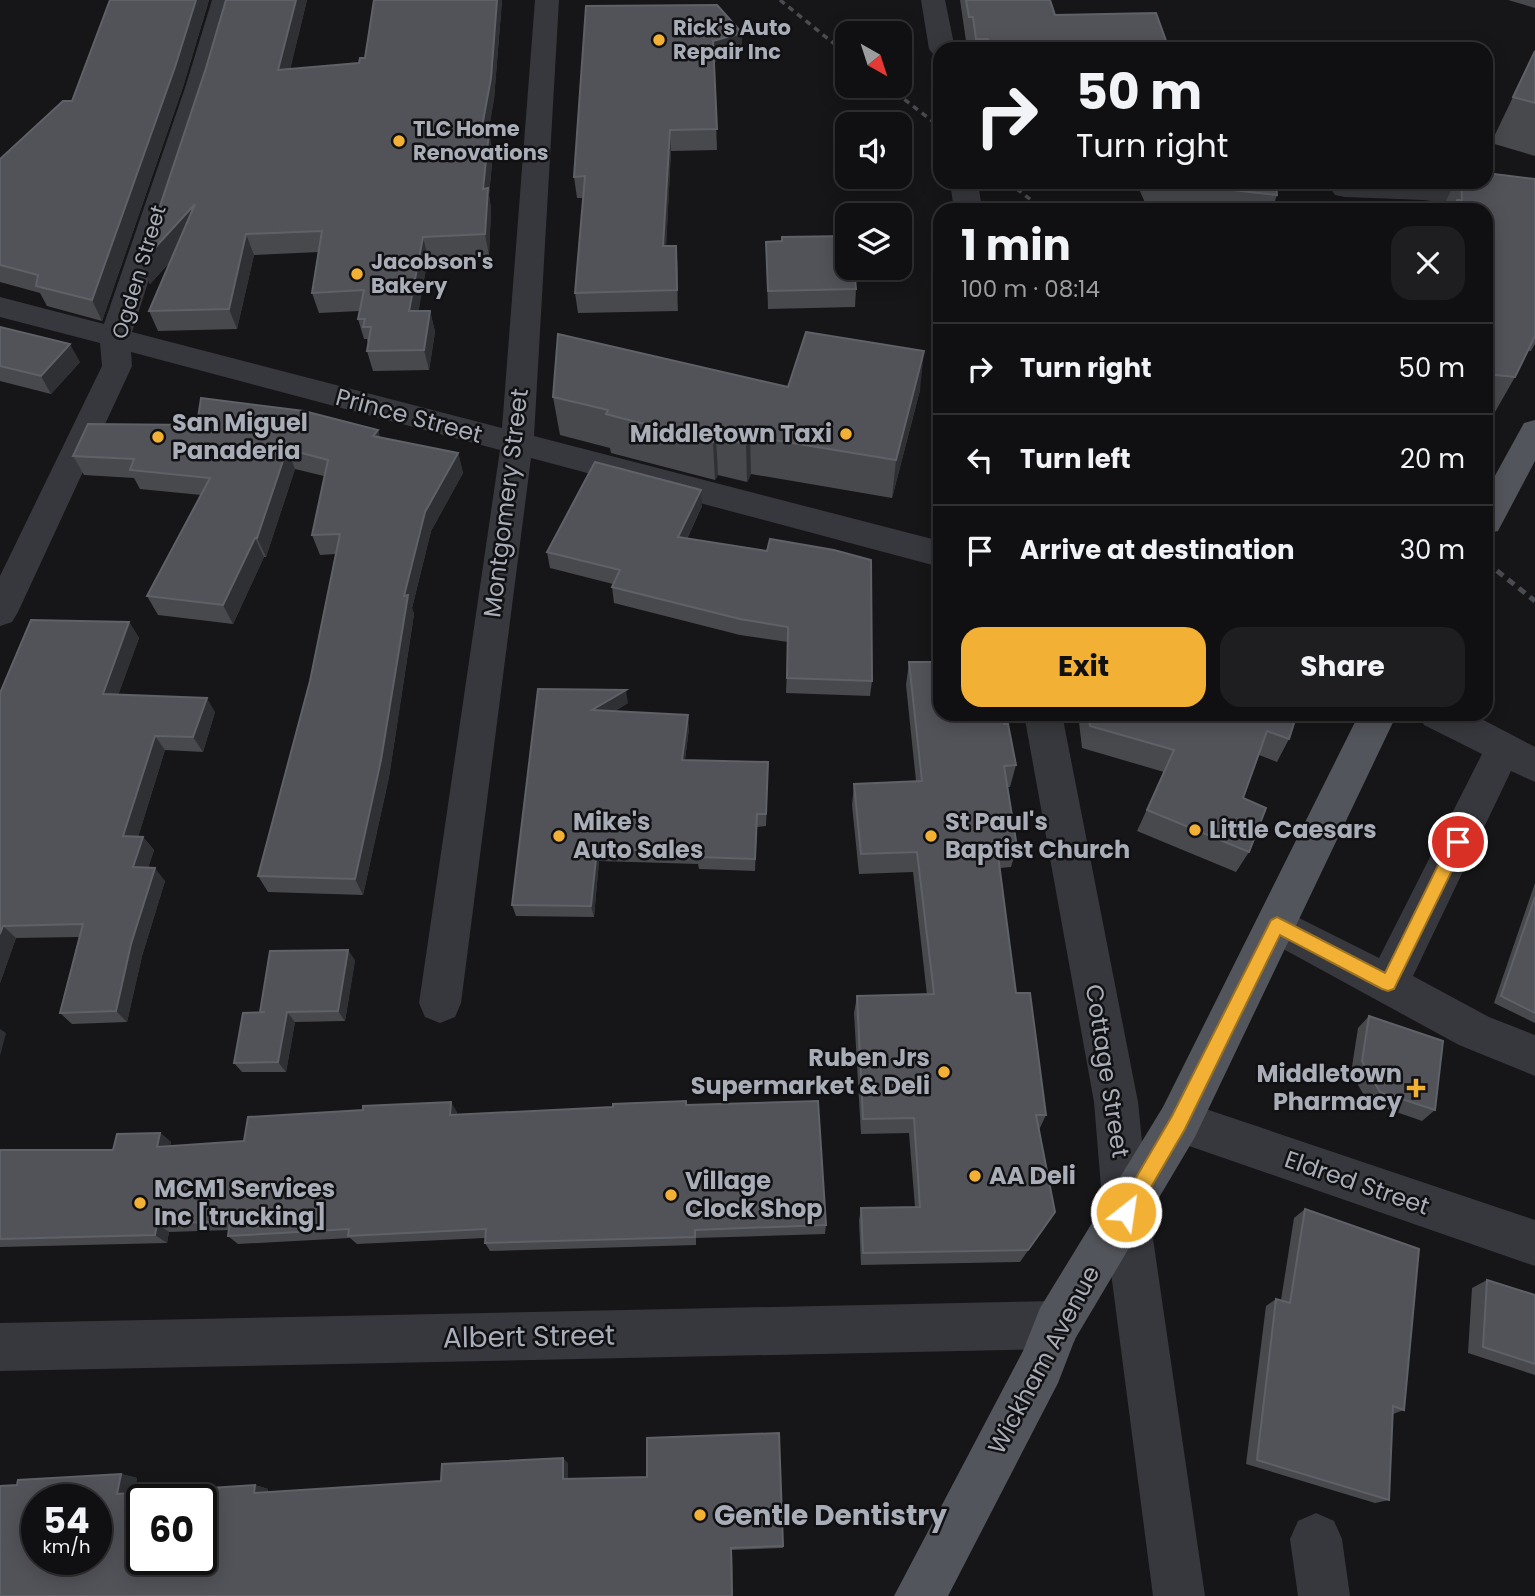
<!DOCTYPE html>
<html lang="en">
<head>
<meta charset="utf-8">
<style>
  body { margin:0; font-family:Poppins,sans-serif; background:#1e1e20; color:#f1f3f6; height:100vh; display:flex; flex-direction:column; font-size:26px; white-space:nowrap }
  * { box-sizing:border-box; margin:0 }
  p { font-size:23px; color:#9c9d9f }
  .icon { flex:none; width:38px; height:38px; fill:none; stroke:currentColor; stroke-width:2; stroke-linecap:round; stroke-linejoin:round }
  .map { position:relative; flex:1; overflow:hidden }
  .panel { position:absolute; left:933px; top:203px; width:560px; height:518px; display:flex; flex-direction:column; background:#101012; border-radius:21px; box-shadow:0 4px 18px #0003,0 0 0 2px #303032 }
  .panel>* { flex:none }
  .hud { position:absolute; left:933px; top:42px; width:560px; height:147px; border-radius:21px; box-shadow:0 4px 18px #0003,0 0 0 2px #303032; background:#101012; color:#f1f3f6; overflow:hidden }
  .needle { width:46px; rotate:141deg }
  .fabs { position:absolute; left:835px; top:21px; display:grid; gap:14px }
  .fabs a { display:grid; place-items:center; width:77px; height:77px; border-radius:14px; background:#101012; box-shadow:0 4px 18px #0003,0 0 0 2px #303032; font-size:35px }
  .speed { position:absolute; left:21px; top:1484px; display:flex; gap:14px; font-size:35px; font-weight:700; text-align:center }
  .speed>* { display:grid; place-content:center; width:91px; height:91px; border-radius:50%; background:#101012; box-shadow:0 4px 18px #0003,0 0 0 2px #303032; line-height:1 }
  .speed small { font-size:18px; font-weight:400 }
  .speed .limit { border:4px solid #111; border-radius:10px; background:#fff; color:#111 }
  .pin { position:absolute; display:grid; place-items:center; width:60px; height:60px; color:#fff; margin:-30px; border:4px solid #fff; border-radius:50%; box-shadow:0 2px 7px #0007 }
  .me { position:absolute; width:77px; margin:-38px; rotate:30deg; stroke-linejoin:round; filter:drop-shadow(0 0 5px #0008) }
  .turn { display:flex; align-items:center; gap:24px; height:147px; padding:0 28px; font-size:32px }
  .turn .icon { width:91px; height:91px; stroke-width:2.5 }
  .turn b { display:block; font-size:49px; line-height:60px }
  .round { display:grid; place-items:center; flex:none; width:74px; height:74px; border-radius:21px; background:#1e1e20 }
  .overview { display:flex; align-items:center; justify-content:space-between; height:119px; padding:0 28px }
  h1 { font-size:42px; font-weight:700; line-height:52px }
  .action { display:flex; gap:14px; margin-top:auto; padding:14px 28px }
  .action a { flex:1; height:80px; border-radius:21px; background:#f2b134; color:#111; font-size:28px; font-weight:700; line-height:80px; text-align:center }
  .action a+a { background:#1e1e20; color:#f1f3f6 }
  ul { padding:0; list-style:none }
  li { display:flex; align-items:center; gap:21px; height:91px; padding:0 28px; border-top:2px solid #303032 }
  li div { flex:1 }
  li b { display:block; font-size:26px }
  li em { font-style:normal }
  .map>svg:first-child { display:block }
</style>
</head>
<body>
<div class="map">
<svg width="1535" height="1596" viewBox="0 0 1535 1596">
  <rect width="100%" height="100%" fill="#161618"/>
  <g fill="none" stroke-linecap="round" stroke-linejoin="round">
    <g fill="#37383d" fill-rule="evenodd">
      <path d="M212,0H236L211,88L132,332L502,428L535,0H559L534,436L940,541V567L531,458L461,1003L455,1017L440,1023L425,1017L419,1003L500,450L131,352L132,366L18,612L12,622L0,626V576L102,366L100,343L0,317V297L104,324L185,88Z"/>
      <path d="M921,0H945L955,49H940V56L933,54L929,49Z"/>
      <path d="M950,182H978L982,210H954Z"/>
      <path d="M1339,182L1424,184L1535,197V215L1424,200L1345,197L1335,195L1331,189Z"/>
      <path d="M1024,714H1062L1138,1102L1149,1211L1205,1596H1153L1103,1211L1094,1102Z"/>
      <path d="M1418,714H1472L1535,747V782L1511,771L1413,976L1489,1017L1535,1035V1076L1459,1045L1263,938L1257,925L1263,912L1277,907L1379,958L1482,754L1424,725Z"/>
      <path d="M1179,1100L1535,1220V1266L1163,1137L1157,1122L1163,1107Z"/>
      <path d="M1057,1301L1074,1308L1081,1325L1074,1342L1057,1349L0,1371V1323Z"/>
      <path d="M1316,1513L1334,1521L1342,1539L1350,1596H1298L1290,1539L1298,1521Z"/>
    </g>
    <g fill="#53555c" fill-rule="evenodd">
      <path d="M1535,420V461L1498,531L1486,534V492L1524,423Z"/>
      <path d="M1359,714H1397L1195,1137L1075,1339L1058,1383L948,1596H894L1023,1351L1040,1308L1163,1107Z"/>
    </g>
    <g stroke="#4a4c52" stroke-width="3.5" stroke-dasharray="6 5" stroke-linecap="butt">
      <path d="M780,0L847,54"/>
      <path d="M887,86L940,127"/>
      <path d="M1008,182L1044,210"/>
    </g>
    <path stroke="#4a4c52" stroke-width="5" stroke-dasharray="8 6" stroke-linecap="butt" d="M1486,562L1535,601"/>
  </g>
  <g fill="#47494d">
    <path d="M110,0H209L183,87L102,321L47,306L40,293L0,282V159L72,101Z"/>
    <path d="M226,0H307L290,69L359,63L365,58L374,0H502L494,99L488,132L493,153L489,195L491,209L489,255L428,258L418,311H430L435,332L429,370L373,371L367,351L368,343L367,339H364L358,319L359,311L319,313L312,293L319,252L254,255L237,329L158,331L149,311L170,262L150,284L141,263L206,68Z"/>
    <path d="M960,0H1050L1055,15L1169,49H971L970,41H966Z"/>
    <path d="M1508,0H1535V8Z"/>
    <path d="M586,6L742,54L714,62L717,150L671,151L666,246H676L678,311L578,313L575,293L583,198H577L574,177Z"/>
    <path d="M1535,51V156L1491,143Z"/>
    <path d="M1535,179V344L1531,351H1528L1515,377L1495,412L1486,410V210H1444V205L1455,182H1486Z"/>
    <path d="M1136,182H1276L1277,195L1272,210H1192L1146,205Z"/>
    <path d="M766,242L856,289L855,307L768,309Z"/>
    <path d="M0,327L80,362L51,394L0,381Z"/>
    <path d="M788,387L920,390L892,498L751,474L747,482L718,475L715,480L611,453L610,448L560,435L553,397Z"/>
    <path d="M380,438L458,453L463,473L431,531L412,608L414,614L389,777L363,895L268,892L258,876L310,681L336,554L320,555L312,535L324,476L295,469L266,557H264L233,624L158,615L147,596L201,495L140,489L134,478L84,475L73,456Z"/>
    <path d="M702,506L687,539L872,681L870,696L786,693L788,642L740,635L614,603L612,587L613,584L550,568L547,552Z"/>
    <path d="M129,622L139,638L118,695L215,712L203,752L165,750L138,837H143L154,850L148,868L165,881L142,956L127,1022L72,1024L60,1013L79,937L16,938L0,983V693Z"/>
    <path d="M909,662L1004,724L1016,765L1010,787H1007L1017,847L1011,867L1000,868L1016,993L1046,1115L1039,1130L1055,1212L1020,1262L861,1265L859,1221L861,1208L915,1207L909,1133L861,1134L854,1013L857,996L927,995L913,872L859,874L852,805L854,784L916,781L906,685Z"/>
    <path d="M538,689L628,703L615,711L689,728L685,760L768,775L766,826L757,827L755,871L699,869L698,864L599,861L594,917L516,916L512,905Z"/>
    <path d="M1078,714H1297L1289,739L1277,762L1259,755L1243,798L1249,852L1236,872L1137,831L1164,772L1082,748Z"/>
    <path d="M1535,883V1023L1494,1003Z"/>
    <path d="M355,960L345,1021L295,1022L286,1072H242L234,1063L260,1013Z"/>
    <path d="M1369,1016L1435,1110L1422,1121L1368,1102L1351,1073L1358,1028Z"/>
    <path d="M686,1105L826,1225L825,1234L696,1238V1245L490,1251L485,1243V1238L357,1244L350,1238L238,1244L228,1236L229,1230L169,1232L167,1243L0,1247V1150H113L160,1133L171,1142L170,1146L244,1141L457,1112V1115Z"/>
    <path d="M1305,1209L1404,1410L1393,1414L1389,1500L1375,1503L1246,1464L1266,1306L1276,1299L1281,1300L1294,1218Z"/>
    <path d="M1487,1280L1535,1295V1375L1468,1353L1472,1288Z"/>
    <path d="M568,1463V1479L783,1546V1548L732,1550L733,1596H0L17,1485L121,1474L137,1478L134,1493L255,1485L268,1489V1492L441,1481Z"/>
  </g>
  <g fill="#2f3033">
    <path d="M196,0H209L183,87L102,321L92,300Z"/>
    <path d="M296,0H307L285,91L278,70Z"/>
    <path d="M497,0H502L494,99L485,153L481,132Z"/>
    <path d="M742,33V54L714,62L713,41Z"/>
    <path d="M670,130L671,151L665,267L663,246Z"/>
    <path d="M489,132L493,153L489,195L491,209L489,255L485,234L483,189Z"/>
    <path d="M195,204L203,225L150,284L141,263Z"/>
    <path d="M246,234L254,255L237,329L229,309Z"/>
    <path d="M423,237L428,258L415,332L409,311Z"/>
    <path d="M676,246L678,267V311L677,290Z"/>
    <path d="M430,311L435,332L429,370L424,350Z"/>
    <path d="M70,344L80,362L51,394L41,376Z"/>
    <path d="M924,351L920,390L892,498L896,460Z"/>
    <path d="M378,430L384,450L373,436Z"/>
    <path d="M750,436L751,474L747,482L746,444Z"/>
    <path d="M716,437L718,475L715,480L713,442Z"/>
    <path d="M287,449L295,469L266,557L257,538Z"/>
    <path d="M458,453L463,473L431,531L412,608L414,614L389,777L363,895L355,879L404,596L425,512Z"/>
    <path d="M701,490L702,506L680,553L678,537Z"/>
    <path d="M255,538L264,557L233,624L223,605Z"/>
    <path d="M129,622L139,638L113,709L103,694Z"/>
    <path d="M626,690L628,703L595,723L592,710Z"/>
    <path d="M207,698L215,712L203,752L193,737Z"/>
    <path d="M688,715L689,728L683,773L682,760Z"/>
    <path d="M155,736L165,750L134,850L123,836Z"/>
    <path d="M143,837L154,850L144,880L133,867Z"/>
    <path d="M597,849L599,861L594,917L591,906Z"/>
    <path d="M155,868L165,881L142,956L127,1022L116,1011L131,944Z"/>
    <path d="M3,926L16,938L0,983V934Z"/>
    <path d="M348,950L355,960L345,1021L338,1011Z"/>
    <path d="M287,1012L295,1022L286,1072L278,1062Z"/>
    <path d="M0,1029L6,1033L0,1056Z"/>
    <path d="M451,1102L457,1112L456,1125L450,1115Z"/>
    <path d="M160,1133L171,1142L168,1157L157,1147Z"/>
    <path d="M157,1224L169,1232L167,1243L155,1235Z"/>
    <path d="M563,1458L568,1463V1483L563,1479Z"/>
    <path d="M121,1474L137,1478L133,1498L117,1494Z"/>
    <path d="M255,1485L268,1489L267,1497L254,1493Z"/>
    <path d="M731,1548L732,1550L733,1596H732Z"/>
  </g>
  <g fill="#525359" stroke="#5f6168" stroke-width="2" fill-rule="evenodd">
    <path d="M110,0H196L175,67L92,300L36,286L38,275L0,265V159L63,101H72Z"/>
    <path d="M226,0H296L278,70L359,63L360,58H365L374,0H497L491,78L481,132H489L483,189L488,188L485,234L423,237L409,311H430L424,350L367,351L371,327H363L365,319H358L364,290L312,293L322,231L246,234L229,309L149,311L195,204L141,263L206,68Z"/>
    <path d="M966,0H1050L1055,15L1156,13L1169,49H990L988,39H976L973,17H969Z"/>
    <path d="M717,5L742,33L713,41L717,129L670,130L663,246H676L677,290L575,293L585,176L574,177L586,6Z"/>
    <path d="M1535,51V103L1513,97Z"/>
    <path d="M1486,173L1535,179V336L1515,377L1486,374V210H1457V200H1462L1461,182H1486Z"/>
    <path d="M1162,182H1276L1277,195Z"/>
    <path d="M847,236V268H854L856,289L768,291L766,242L782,241V237Z"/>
    <path d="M0,327L70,344L41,376L0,366Z"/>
    <path d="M806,332L924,351L896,460L750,436L746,444L716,437L713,442L606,414L608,410L553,397L558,334L788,387Z"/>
    <path d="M201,398L304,411L378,430L373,436L458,453L425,512L404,596L408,595L381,760L355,879L258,876L310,681L340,534L312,535L328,460L287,449L257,538H255L223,605L147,596L210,478L130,470L134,459L73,456L88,424L197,425Z"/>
    <path d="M595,462L701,490L678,537L767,551L770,539L834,550L871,560L872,681L787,678L788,627L740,619L612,587L620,570L547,552Z"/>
    <path d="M31,620L129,622L103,694L207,698L193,737L155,736L123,836L143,837L133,867L155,868L131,944L116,1011L60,1013L83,924L3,926L0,934V693Z"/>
    <path d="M909,662H940V714H1003L1004,724H1008L1016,765L1004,766L1017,847L997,848L1016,993H1030L1046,1115H1036L1055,1212L1028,1250L863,1253L861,1208L920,1207L914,1118L863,1119L857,996L934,994L917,852L861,854L854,784L922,781Z"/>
    <path d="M538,689L626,690L592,710L688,715L682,760L768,762L766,814H757L755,859L698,857V852L597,849L591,906L512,905Z"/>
    <path d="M1088,714H1297L1289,739L1267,731L1243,798L1266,808L1249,852L1147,810L1174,750L1090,726Z"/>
    <path d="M1535,897V1013L1501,996Z"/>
    <path d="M348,950L338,1011L287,1012L278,1062L234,1063L243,1013L265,1012H260L270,951Z"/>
    <path d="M1369,1016L1443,1041L1435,1110L1380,1092L1362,1061Z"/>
    <path d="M686,1101V1105L818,1101L826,1225L695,1230V1237L485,1243L486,1229L348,1236L349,1229L228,1236L230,1221L157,1224L155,1235L0,1239V1150H113L117,1134L160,1133L157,1147L244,1141L248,1117L363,1110V1106L451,1102L450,1115L613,1107V1104Z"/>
    <path d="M1305,1209L1419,1249L1404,1410L1393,1406L1389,1500L1257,1460L1276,1299L1290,1303Z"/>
    <path d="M1487,1280L1535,1295V1364L1483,1347Z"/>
    <path d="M779,1433L783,1546L731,1548L732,1596H0V1486L17,1485L18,1480L121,1474L117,1494L255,1485L254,1493L441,1481L442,1464L563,1458V1479L647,1477V1438ZM37,1500H96V1559H37ZM142,1500H201V1559H142Z"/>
  </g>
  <path fill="#f2b134" stroke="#9d7322" stroke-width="2" d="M1458,835L1463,837L1466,842L1394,989L1388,991L1382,989L1280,935L1185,1129L1133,1218L1126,1221L1120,1218L1117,1212L1120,1205L1172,1116L1271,920L1277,917L1283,920L1385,973L1452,837Z"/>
  <g fill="#f2b134" stroke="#111113" stroke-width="2.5">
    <circle cx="659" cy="40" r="7"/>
    <circle cx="399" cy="141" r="7"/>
    <circle cx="357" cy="274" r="7"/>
    <circle cx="846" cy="434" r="7"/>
    <circle cx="158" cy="437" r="7"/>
    <circle cx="1195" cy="830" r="7"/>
    <circle cx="559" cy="836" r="7"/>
    <circle cx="931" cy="836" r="7"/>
    <circle cx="944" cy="1072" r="7"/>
    <path d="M1412.5 1077.5h7v7h7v7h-7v7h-7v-7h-7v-7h7z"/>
    <circle cx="975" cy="1176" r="7"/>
    <circle cx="671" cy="1195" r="7"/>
    <circle cx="140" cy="1203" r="7"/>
    <circle cx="700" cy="1515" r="7"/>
  </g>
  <g text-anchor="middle" stroke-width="5" stroke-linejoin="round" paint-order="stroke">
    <g font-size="21" font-weight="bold" fill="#a8adb8" stroke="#111113" text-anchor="start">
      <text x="673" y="35">Rick's Auto<tspan x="673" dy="24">Repair Inc</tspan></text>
      <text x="413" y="136">TLC Home<tspan x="413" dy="24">Renovations</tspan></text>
      <text x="371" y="269">Jacobson's<tspan x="371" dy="24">Bakery</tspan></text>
    </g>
    <g font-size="21" fill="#a8adb8" stroke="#111113">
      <text transform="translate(139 272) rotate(-73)" y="7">Ogden Street</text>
    </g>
    <g font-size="24" fill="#a8adb8" stroke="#111113">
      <text transform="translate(409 416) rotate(15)" y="8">Prince Street</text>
      <text transform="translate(506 503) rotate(-83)" y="8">Montgomery Street</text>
      <text transform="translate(1107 1071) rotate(81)" y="8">Cottage Street</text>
      <text transform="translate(1357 1183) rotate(19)" y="8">Eldred Street</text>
      <text transform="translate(1044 1360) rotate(-62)" y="8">Wickham Avenue</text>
    </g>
    <g font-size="24" font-weight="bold" fill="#a8adb8" stroke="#111113" text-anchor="start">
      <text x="172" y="431">San Miguel<tspan x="172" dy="28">Panaderia</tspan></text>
      <text x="832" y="442" text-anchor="end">Middletown Taxi</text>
      <text x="573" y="830">Mike's<tspan x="573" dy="28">Auto Sales</tspan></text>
      <text x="945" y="830">St Paul's<tspan x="945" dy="28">Baptist Church</tspan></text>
      <text x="1209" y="838">Little Caesars</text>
      <text x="930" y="1066" text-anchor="end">Ruben Jrs<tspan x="930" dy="28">Supermarket &amp; Deli</tspan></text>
      <text x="1402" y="1082" text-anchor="end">Middletown<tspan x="1402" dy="28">Pharmacy</tspan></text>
      <text x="989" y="1184">AA Deli</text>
      <text x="685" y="1189">Village<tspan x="685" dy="28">Clock Shop</tspan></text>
      <text x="154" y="1197">MCM1 Services<tspan x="154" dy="28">Inc [trucking]</tspan></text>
    </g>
    <g font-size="28" fill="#a8adb8" stroke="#111113">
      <text transform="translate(529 1336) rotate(-1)" y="10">Albert Street</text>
    </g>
    <g font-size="28" font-weight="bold" fill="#a8adb8" stroke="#111113" text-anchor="start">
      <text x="714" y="1525">Gentle Dentistry</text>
    </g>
  </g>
</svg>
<div class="fabs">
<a><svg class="needle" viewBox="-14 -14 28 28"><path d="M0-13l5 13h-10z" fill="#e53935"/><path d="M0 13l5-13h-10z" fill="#9c9d9f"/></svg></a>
<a><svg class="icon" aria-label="sound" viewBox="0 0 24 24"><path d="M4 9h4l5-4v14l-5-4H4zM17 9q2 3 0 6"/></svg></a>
<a><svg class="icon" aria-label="layers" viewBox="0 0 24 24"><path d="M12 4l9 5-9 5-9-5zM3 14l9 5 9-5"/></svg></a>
</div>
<div class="speed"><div>54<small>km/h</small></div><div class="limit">60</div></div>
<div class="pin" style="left:1458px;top:842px;background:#d93025"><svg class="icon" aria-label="arrive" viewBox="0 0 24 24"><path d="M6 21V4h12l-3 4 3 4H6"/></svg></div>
<svg class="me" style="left:1126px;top:1212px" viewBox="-20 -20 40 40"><circle r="17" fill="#f2b134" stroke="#fff" stroke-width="3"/><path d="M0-11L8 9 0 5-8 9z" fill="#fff"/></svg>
<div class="hud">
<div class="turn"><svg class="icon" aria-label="right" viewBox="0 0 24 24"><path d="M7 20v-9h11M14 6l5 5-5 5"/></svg><div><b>50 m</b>Turn right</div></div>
</div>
<section class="panel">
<div class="overview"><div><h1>1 min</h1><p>100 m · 08:14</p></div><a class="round"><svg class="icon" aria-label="close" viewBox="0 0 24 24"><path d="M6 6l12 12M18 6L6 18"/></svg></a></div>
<ul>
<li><svg class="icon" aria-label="right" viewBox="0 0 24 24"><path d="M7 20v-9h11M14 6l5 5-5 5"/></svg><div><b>Turn right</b></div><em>50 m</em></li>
<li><svg class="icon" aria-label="left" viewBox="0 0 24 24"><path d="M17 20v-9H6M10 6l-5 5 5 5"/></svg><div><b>Turn left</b></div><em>20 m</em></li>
<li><svg class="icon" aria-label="arrive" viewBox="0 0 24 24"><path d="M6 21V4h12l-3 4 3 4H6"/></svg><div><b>Arrive at destination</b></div><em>30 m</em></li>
</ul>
<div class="action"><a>Exit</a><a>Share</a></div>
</section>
</div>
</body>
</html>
